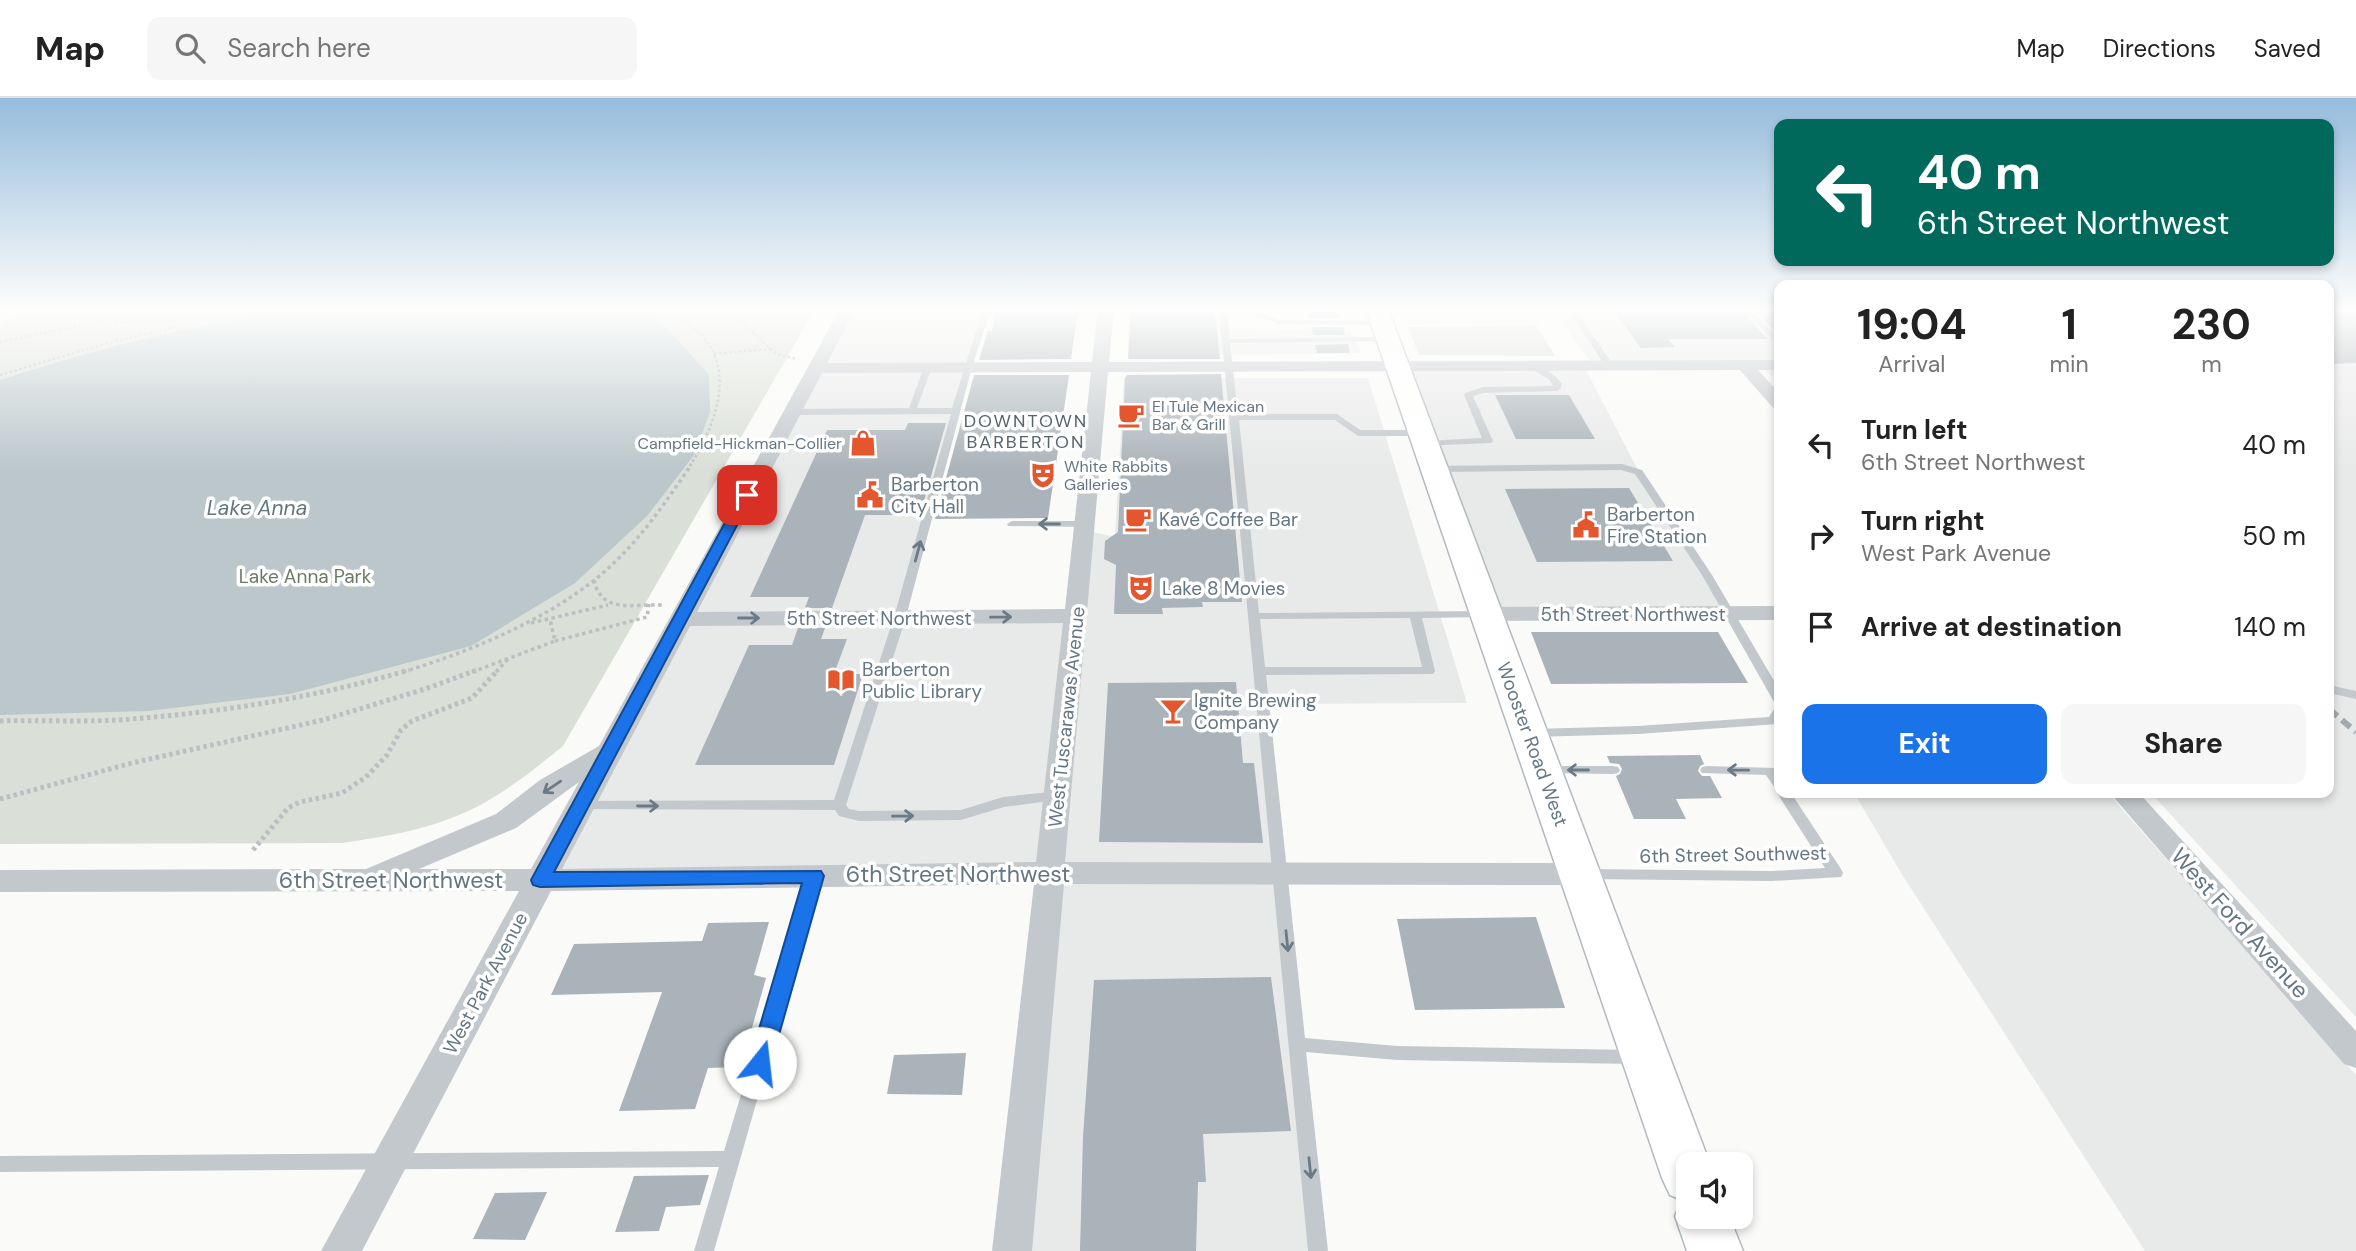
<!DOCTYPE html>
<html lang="en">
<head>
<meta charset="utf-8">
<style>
  body { margin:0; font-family:"DM Sans",sans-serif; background:#f6f6f6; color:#222; height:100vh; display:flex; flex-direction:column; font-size:26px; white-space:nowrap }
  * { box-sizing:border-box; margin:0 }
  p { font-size:23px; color:#767676 }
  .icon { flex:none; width:38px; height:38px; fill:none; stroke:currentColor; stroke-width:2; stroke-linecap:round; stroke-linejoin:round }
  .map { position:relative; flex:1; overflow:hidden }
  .details { position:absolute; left:1774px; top:182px; width:560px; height:518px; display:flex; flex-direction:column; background:#fff; border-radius:14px; box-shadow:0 4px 10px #0003 }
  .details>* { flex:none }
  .hud { position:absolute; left:1774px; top:21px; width:560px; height:147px; border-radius:14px; box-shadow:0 4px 10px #0003; background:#00695c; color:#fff; overflow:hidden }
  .fabs { position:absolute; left:1676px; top:1054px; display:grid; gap:14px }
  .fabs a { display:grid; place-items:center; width:77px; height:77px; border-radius:14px; background:#fff; box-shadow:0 4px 10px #0003; font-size:35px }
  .pin { position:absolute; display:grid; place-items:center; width:60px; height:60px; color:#fff; margin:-30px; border-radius:14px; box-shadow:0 4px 10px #0006 }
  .me { position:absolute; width:77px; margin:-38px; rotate:16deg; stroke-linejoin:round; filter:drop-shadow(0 0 5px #0008) }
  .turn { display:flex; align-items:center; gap:24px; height:147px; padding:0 28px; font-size:32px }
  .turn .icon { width:91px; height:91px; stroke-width:2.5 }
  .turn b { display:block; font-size:49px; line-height:60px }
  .eta { display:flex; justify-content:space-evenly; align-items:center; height:119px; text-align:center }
  .eta b { font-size:42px; font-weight:700; line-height:49px }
  .action { display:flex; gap:14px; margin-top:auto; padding:14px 28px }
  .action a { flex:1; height:80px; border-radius:14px; background:#1a73e8; color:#fff; font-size:28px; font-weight:700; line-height:80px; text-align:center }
  .action a+a { background:#f6f6f6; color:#222 }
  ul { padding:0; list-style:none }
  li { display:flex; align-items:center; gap:21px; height:91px; padding:0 28px }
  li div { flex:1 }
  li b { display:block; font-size:26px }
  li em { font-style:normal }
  header { display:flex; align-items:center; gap:42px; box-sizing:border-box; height:98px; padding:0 35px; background:#fff; border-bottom:2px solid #e0e0e0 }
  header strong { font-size:33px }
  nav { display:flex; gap:38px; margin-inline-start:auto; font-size:24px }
  .search { width:490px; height:63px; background:#f6f6f6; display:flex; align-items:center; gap:18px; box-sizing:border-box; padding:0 24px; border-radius:14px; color:#767676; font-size:26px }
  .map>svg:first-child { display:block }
</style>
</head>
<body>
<header>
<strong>Map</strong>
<div class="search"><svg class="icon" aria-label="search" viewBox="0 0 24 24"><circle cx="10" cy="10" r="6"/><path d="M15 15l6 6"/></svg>Search here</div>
<nav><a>Map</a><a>Directions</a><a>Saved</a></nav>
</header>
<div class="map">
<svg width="2356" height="1153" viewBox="0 0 2356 1153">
  <rect width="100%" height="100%" fill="#fafaf8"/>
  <g fill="#e8e9e9">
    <path d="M848,211H987L968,269L900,519L1076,518L1085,432L1110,438L1115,437L1124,280H1368L1467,605L1264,606L1318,1153H1012L1050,775L540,782Z"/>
    <path d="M1129,211H1219L1222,231L1350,232L1361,255L1128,258Z"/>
    <path d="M1403,211H1524L1533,225L1410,226Z"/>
    <path d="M1552,211H1780V288L1761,267L1594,268Z"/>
    <path d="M2329,211H2356V919L2151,695H2329Z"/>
    <path d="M1398,268L1585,270L1639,374L1729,516H1486Z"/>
    <path d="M1854,695H2108L2356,977V1153H2145L1903,778Z"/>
  </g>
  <g fill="#dadfd7">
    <path d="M27,211H815L563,648C531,674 498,701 459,717C422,733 382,739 342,745L0,746V225Z"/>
    <path d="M1536,227L1555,258L1419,257L1408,229Z"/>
  </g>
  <path fill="#bbc7cb" d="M303,211H623L658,220L709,277L710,314L694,357L648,417L575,485L471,548L290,596L148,613L0,617V282C99,250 199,225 303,211Z"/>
  <g fill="#aab3b9">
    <path d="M996,211H1078L1071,261L979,262L988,233H992Z"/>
    <path d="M1131,211H1190V215H1215L1220,261H1128Z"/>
    <path d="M1307,211H1337L1340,220H1309Z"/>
    <path d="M1612,211H1739L1768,241H1668L1675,249L1641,250Z"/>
    <path d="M1754,211H1780V238Z"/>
    <path d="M2329,211H2356V265L2329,266Z"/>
    <path d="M1311,229H1343L1345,237H1313Z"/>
    <path d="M1348,246L1350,255H1317L1315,247Z"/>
    <path d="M1221,276L1242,504H1202L1203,509L1162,510L1163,516H1114L1116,467L1104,461L1105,443L1118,434L1125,280L1127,277Z"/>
    <path d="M974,277H1069L1048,420L935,421Z"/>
    <path d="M1495,297H1569L1595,341H1516Z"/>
    <path d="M908,325H946L920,417H865L832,510H805L809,499H750L827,332H905Z"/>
    <path d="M1629,390L1673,463L1537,464L1505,391Z"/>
    <path d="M798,530H825L821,541H847L834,576H863L834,667H695L749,547H792Z"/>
    <path d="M1531,534H1718L1748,585L1551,586Z"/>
    <path d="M1236,584L1243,665H1254L1263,745L1099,744L1108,585Z"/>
    <path d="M1700,657L1704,666L1700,668L1698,673L1702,678H1710L1722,700L1676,701L1686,721H1634L1616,678L1620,676L1622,671L1619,666L1610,665L1607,658Z"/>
    <path d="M1536,819L1565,910L1415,912L1397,821Z"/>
    <path d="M769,824L754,877L766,880L741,969L708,970L695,1011L619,1013L662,894L551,897L574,846L702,843L708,825Z"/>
    <path d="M1271,879L1291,1033L1203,1036L1206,1084H1198L1196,1153H1080L1083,1039L1094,882Z"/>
    <path d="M966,955L962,997L887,996L894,957Z"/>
    <path d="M709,1077L700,1107L666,1109L659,1133L615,1134L634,1078Z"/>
    <path d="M547,1094L525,1142L473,1141L495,1095Z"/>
  </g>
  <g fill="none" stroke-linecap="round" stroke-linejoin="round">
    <g stroke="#b3babf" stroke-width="3">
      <path id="secondary" d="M1366,211H1388L1710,1066H1689V1118H1729L1743,1153H1687L1675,1118L1682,1102L1670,1097L1662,1080Z"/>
    </g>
    <g stroke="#bbbfc2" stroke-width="2.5" stroke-dasharray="2.5 2.5" stroke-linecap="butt">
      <path d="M106,211L116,221L114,225L202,221"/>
      <path d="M658,211C674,219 692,226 704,240C737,278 711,336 688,371"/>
      <path d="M712,216H732L742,211"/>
      <path d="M734,216L776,256L797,261"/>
      <path d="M685,224L712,216V212L716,211"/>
      <path d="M0,244L108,222L186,211"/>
      <path d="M714,256L771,251"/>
      <path d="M0,277L104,246L213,220L289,211"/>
    </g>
    <g stroke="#bbbfc2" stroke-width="3.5" stroke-dasharray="3.5 3.5" stroke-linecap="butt">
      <path d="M594,482C601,516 633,506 662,507"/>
      <path d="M531,525L608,507"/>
      <path d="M555,543L647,519L649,506"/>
      <path d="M403,574C475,552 562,516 616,463C644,436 667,402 689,370"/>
      <path d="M472,574L555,543L550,521"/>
      <path d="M496,574L508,561"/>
    </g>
    <g stroke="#bbbfc2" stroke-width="5" stroke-dasharray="3.5 3.5" stroke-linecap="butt">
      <path d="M0,623C39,622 79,624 118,622C217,615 314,600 409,572"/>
      <path d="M0,701L132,665L323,622L425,591L477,572"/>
      <path d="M253,752L288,710L300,704L342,695L366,679L387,657L401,632L412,623L472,600L498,572"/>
    </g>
    <g fill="#c3c8cc" fill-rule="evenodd">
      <path d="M983,211H991L972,269L906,519L846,707L849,711L859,713L961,712L1003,699L1059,693L1064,695L1066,698L1064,701L1004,709L961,722L859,723L839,718L835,712L575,711L573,708L575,705L580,703L834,702L894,519L951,316L791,317L787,314L791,311L909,310L924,269L928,266L932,269L917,310H952Z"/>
      <path d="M1219,211H1227L1230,241L1388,239L1392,241L1388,243L1230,245L1238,316H1337L1360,332H1421L1426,335L1421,338H1358L1335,322H1239L1259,515L1485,513L1491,516L1485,519L1422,520L1435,573L1433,576L1266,577L1305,940L1397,948L1636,952L1642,954L1645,959L1642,964L1636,966L1397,962L1306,954L1328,1153H1308ZM1410,520L1422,569H1265L1260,521Z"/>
      <path d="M1239,211H1250L1279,222L1382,223L1386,225L1382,227L1278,226Z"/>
      <path d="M1567,211H1575L1614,268L1613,270H1607Z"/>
      <path d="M1742,211H1750L1780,242V249Z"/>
      <path d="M1530,266C1542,266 1555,277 1562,286L1561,290L1557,293L1484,295L1473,298L1493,343L1491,345L1422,348L1420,346L1425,343L1482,340L1464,297L1465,295L1483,289L1553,288L1550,282L1530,270Z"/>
      <path d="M1622,366L1642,372L1712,477L1780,593V622L1778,626L1638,636L1533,639L1527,635L1533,631L1638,628L1769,619L1776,608L1778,607L1774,604L1702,477L1635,376L1621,372L1434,374L1429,371L1434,368Z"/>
      <path d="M1012,423H1086L1091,426L1086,429L1008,428L1007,426Z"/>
      <path d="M2329,587L2356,593V601L2329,595Z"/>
      <path d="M1547,668H1613L1618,669L1620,672L1618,675L1613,676L1542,675L1540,672L1542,669Z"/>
      <path d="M1707,668L1775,670L1780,677V692L1775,690L1766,677L1702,675L1700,672L1702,669Z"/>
      <path d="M1779,692L1780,695H1791L1841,771L1843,775L1841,779L1772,783L1585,781L1580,780L1578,776L1580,772L1585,771L1772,773L1825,770L1777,695Z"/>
      <path d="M814,773L819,774L821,778L714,1153H694L719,1069L0,1074V1058L724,1053L807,778L809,774Z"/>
    </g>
    <g fill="#c3c8cc" fill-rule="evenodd">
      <path d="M0,211H9L0,216Z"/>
      <path d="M840,211H856L827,265L1092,264L1098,211H1114L1109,264L1780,262V272H1758L1780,296V312L1774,311L1740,272L1108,274L1065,764L1581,765L1591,768L1596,776L1591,784L1581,787L1064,786L1032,1153H992L1034,786L551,793L362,1153H321L519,793L0,794V772L366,771L496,716L540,682L599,648ZM1091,274L1065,511L697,514L822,275ZM1063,525L1036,764L562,771L690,528ZM579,684L531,771H419L516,730Z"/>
      <path d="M1780,508V522L1486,523L1478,521L1475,516L1478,511L1486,509Z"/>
      <path d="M2110,695H2139L2356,933V970L2344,966Z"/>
    </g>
    <use href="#secondary" fill="#fff" fill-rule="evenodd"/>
    <path stroke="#a2aab0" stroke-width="6" stroke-dasharray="11 6" stroke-linecap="butt" d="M2329,611L2356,634"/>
  </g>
  <defs><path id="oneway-shaft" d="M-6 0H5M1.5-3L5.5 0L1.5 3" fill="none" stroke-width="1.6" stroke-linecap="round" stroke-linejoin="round" transform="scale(1.75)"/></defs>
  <g stroke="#6a7a87">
    <use href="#oneway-shaft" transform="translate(1049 426) rotate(180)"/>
    <use href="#oneway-shaft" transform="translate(918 453) rotate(-75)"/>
    <use href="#oneway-shaft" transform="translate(1001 519) rotate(-1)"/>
    <use href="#oneway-shaft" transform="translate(749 520)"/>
    <use href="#oneway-shaft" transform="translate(1578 672) rotate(-180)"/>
    <use href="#oneway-shaft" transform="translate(1738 672) rotate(-179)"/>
    <use href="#oneway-shaft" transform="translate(552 689) rotate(146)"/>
    <use href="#oneway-shaft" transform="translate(648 708)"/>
    <use href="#oneway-shaft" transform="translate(903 718) rotate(-1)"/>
    <use href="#oneway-shaft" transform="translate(1287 843) rotate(84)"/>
    <use href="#oneway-shaft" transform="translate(1310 1070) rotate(84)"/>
  </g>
  <linearGradient id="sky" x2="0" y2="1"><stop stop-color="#96bcdc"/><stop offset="0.57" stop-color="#fdfdfc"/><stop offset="1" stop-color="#fdfdfc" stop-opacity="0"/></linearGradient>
  <rect width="2356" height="372" fill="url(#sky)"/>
  <path fill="#1a73e8" stroke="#114b97" stroke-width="2" d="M747,393L753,397L554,774L821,773L824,778L771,965L768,971L760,974L752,971L749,965L802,785L540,789L533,787L531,782L740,397Z"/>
  <defs>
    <g id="cafe-bare" transform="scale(2.1)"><path d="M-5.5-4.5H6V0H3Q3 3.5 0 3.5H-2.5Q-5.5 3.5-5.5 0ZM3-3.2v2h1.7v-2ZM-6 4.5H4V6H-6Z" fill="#e4572e" stroke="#fff" stroke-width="2.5" paint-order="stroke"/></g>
    <g id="shop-bare" transform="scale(2.1)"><path d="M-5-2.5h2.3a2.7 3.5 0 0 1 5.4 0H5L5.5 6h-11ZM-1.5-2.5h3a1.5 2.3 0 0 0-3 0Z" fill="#e4572e" stroke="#fff" stroke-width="2.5" paint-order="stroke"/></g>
    <g id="theatre-bare" transform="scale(2.1)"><path d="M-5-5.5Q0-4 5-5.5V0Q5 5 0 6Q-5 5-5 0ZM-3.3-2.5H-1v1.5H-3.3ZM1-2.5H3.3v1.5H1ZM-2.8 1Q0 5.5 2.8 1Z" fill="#e4572e" stroke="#fff" stroke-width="2.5" paint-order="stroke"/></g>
    <g id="civic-bare" transform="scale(2.1)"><path d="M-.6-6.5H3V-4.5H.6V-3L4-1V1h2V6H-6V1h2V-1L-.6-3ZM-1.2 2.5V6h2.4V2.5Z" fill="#e4572e" stroke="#fff" stroke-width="2.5" paint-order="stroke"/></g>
    <g id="library-bare" transform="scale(2.1)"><path d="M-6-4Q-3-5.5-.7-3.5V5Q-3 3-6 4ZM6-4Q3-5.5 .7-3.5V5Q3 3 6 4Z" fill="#e4572e" stroke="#fff" stroke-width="2.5" paint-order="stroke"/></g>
    <g id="bar-bare" transform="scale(2.1)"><path d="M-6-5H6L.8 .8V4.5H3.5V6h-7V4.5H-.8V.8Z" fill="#e4572e" stroke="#fff" stroke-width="2.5" paint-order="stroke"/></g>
  </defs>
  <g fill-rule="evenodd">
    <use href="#cafe-bare" x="1131" y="317"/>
    <use href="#shop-bare" x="863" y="345"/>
    <use href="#theatre-bare" x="1043" y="377"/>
    <use href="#civic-bare" x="870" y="397"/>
    <use href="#cafe-bare" x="1138" y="421"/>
    <use href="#civic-bare" x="1586" y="427"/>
    <use href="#theatre-bare" x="1141" y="490"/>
    <use href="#library-bare" x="841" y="582"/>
    <use href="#bar-bare" x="1173" y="613"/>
  </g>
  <g text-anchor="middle" stroke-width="7" stroke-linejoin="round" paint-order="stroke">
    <g font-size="16" fill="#657683" stroke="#fff" text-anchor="start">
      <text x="1152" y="314">El Tule Mexican<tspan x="1152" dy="18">Bar &amp; Grill</tspan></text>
      <text x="842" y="351" text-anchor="end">Campfield-Hickman-Collier</text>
      <text x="1064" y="374">White Rabbits<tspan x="1064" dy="18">Galleries</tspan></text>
    </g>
    <g font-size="18" letter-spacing="2" fill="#57646e" stroke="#fff">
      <text x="1026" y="329">DOWNTOWN<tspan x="1026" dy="21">BARBERTON</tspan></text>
    </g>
    <g font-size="19" fill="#657683" stroke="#fff" text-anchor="start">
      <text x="891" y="393">Barberton<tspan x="891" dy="22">City Hall</tspan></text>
      <text x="1607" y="423">Barberton<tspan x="1607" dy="22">Fire Station</tspan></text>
      <text x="1159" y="428">Kavé Coffee Bar</text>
      <text x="1162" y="497">Lake 8 Movies</text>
      <text x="862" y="578">Barberton<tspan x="862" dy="22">Public Library</tspan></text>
      <text x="1194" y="609">Ignite Brewing<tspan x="1194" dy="22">Company</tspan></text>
    </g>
    <g font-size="19" fill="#687a64" stroke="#fff">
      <text x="305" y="485">Lake Anna Park</text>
    </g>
    <g font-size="19" fill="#657683" stroke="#fff">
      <text x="1633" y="523">5th Street Northwest</text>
      <text x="879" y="527">5th Street Northwest</text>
      <text transform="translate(1066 619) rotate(-84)" y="7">West Tuscarawas Avenue</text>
      <text transform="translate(1533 646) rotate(70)" y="7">Wooster Road West</text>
      <text transform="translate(1733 756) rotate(-1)" y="7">6th Street Southwest</text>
      <text transform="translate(485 885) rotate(-62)" y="7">West Park Avenue</text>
    </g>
    <g font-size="21" font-style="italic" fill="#60757c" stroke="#fff">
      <text x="257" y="417">Lake Anna</text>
    </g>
    <g font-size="23" fill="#657683" stroke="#fff">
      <text x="958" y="784">6th Street Northwest</text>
      <text x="391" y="790">6th Street Northwest</text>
      <text transform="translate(2240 825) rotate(48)" y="8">West Ford Avenue</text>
    </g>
  </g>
</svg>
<div class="fabs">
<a><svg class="icon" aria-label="sound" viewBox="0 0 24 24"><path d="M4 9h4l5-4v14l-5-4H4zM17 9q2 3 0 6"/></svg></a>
</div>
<div class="pin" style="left:747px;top:397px;background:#d93025"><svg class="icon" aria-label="arrive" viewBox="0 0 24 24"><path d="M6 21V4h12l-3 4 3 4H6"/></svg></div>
<svg class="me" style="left:760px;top:965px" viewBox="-20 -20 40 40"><circle r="19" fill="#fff"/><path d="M0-13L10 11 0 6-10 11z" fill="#1a73e8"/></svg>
<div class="hud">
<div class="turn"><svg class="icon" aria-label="left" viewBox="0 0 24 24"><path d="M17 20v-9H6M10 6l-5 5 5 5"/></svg><div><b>40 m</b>6th Street Northwest</div></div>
</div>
<section class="details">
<div class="eta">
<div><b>19:04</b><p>Arrival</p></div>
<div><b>1</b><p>min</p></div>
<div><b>230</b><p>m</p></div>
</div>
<ul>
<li><svg class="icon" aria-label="left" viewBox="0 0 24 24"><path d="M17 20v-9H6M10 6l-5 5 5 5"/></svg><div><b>Turn left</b><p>6th Street Northwest</p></div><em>40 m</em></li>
<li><svg class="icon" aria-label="right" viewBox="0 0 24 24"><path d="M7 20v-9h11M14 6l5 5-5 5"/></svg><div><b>Turn right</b><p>West Park Avenue</p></div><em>50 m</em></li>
<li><svg class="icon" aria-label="arrive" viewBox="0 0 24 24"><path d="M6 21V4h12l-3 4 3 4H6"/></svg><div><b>Arrive at destination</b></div><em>140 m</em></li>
</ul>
<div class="action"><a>Exit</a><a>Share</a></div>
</section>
</div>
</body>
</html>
